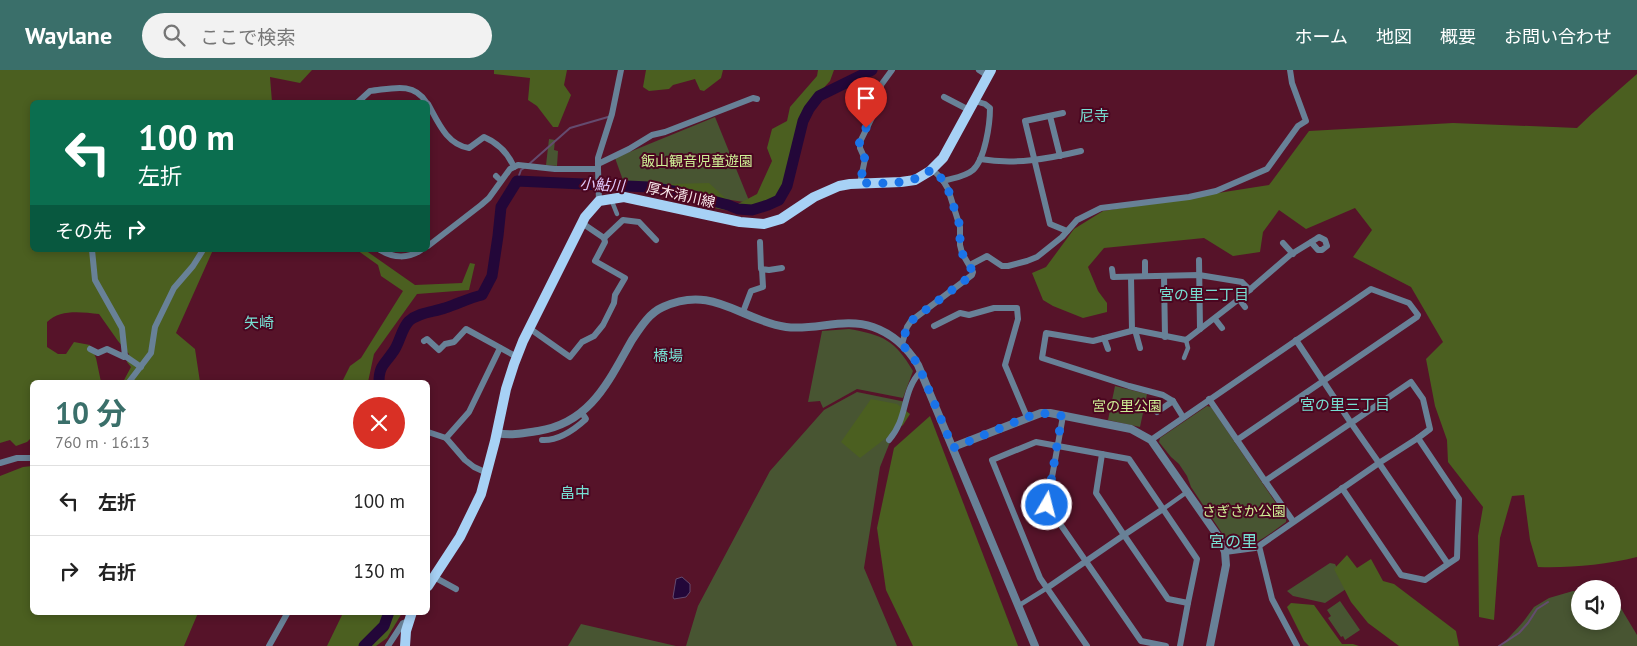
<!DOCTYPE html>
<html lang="ja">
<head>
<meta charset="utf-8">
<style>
  body { margin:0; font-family:"PT Sans","Noto Sans JP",sans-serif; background:#f2f2f2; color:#222; height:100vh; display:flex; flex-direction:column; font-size:19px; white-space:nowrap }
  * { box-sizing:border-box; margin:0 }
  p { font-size:16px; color:#767676 }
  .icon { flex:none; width:28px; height:28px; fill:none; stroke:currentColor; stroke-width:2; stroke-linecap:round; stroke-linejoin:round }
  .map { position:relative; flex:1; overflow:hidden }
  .sheet { position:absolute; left:30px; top:310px; width:400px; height:235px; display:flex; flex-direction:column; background:#fff; border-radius:8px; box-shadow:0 2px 8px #0003 }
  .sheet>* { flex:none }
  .hud { position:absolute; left:30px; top:30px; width:400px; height:152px; border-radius:8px; box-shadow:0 2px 8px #0003; background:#0b6e4f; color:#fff; overflow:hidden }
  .fabs { position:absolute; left:1571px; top:510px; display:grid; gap:10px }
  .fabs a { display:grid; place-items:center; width:50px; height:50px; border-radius:50%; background:#fff; box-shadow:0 2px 8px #0003; font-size:25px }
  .pin { position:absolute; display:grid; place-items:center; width:42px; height:42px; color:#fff; margin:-51px -21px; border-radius:50% 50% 50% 0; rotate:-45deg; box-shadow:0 0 5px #0007 }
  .pin .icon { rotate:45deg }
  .me { position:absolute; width:55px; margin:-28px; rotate:8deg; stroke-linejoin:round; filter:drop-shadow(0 0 4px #0008) }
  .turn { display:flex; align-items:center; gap:18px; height:105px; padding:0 25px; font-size:22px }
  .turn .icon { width:65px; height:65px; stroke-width:2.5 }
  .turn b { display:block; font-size:35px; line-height:42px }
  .then { display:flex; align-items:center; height:48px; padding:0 25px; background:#0003; gap:10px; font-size:19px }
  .round { display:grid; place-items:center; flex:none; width:52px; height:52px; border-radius:26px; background:#f2f2f2 }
  .headline { display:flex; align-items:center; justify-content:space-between; height:85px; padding:0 25px }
  h1 { font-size:30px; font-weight:700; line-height:38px; color:#3a6f6a }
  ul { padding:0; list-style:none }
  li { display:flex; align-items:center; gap:15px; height:70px; padding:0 25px; border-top:1px solid #e0e0e0 }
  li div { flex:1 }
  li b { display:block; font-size:19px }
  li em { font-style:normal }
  header { display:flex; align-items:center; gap:30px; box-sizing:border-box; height:70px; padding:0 25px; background:#3a6f6a; color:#fff }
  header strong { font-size:24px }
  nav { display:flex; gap:28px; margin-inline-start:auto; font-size:18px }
  .search { width:350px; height:45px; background:#f2f2f2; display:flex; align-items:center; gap:12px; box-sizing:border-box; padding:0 18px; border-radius:28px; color:#767676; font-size:19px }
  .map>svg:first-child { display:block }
</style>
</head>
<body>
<header>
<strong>Waylane</strong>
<div class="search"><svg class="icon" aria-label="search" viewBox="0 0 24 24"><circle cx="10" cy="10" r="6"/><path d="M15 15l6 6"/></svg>ここで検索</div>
<nav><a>ホーム</a><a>地図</a><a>概要</a><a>お問い合わせ</a></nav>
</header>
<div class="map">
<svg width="1637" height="576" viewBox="0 0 1637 576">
  <rect width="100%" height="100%" fill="#561329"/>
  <g fill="#485532">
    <path d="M715,47L750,133L624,113L615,88Z"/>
    <path d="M549,69L555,70L554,80L558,81L557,96L546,95Z"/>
    <path d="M849,259C883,265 895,270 913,301L903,328L857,319L823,338L820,331L808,332L822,261Z"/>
    <path d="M1115,316L1147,324L1140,357L1108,350Z"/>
    <path d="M857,322L906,332L880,397L864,498L897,576H686L698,536L770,401L824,340Z"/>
    <path d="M1207,336L1211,337L1286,448V452C1272,462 1247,484 1228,475L1226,469L1191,417L1187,406L1179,394L1171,387L1159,372L1160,368Z"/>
    <path d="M1330,493L1335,494L1346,516V519L1325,533L1293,526L1287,521Z"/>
    <path d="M1573,521L1580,522V551H1612L1613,528L1616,530L1637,565V576H1501L1523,552L1534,537L1549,528Z"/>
    <path d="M1340,531L1360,560L1345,570L1343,566L1341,567L1328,548L1331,546L1327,540Z"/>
    <path d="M581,554L676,576H568Z"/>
  </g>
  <g fill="#4b5f20">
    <path d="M0,0H312L300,13L270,7L272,32L184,31L32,32V180H213L176,263L195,279L200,312H123L131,297L127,292L129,284L118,271L99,244C81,242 60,239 47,252V277L58,284H66L74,272L90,275L96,288L101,312H32V367L27,372L16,376L10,370L0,373Z"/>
    <path d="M494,0H567L564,15L571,25L558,57H553L537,36L528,30L530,8L494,4Z"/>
    <path d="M646,0H723L721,8L704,21L700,20L695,9L673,15L669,19L649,21L643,17Z"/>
    <path d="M818,0H834L830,11L808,35L794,91L770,139L752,145L709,137L701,124L674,120L671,114L709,113L734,136L757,124L772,91L767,78L772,59L787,51L790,37L817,6Z"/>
    <path d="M1637,4V487C1605,495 1570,498 1538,497L1530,470L1524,425L1512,426L1500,468L1494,550L1479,547L1478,466L1483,437L1448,392L1447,370L1435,336L1426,289L1443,272L1411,217L1353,187L1372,160L1355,138L1306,159L1279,140L1263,162L1260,182L1233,186L1204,168L1104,178L1088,197L1098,221L1107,233V242L1083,248L1053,236L1043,230L1032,203L1046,197L1074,159L1103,141L1269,115L1309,61L1453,53L1577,58C1596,39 1617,22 1637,4Z"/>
    <path d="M357,180H365L415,215L462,213L470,193L475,194L469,220L417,224L374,284L368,312H342L350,296L361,288L403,221L381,206L378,195Z"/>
    <path d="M871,329L897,334L910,344L903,355L860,388L841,372Z"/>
    <path d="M930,346L1018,576H913L886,520L877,458L894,378Z"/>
    <path d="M32,396V542L198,543L184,576H0V406L23,397Z"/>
    <path d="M1347,485L1357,498L1371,489L1383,511L1394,514L1456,561L1459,576H1399L1368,553L1351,532L1334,499Z"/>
    <path d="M1291,533L1314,535L1342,574H1353L1359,576H1309L1304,571L1287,537Z"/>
    <path d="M343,543L402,542V543L387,568L376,576H327Z"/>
  </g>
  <path fill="#230739" stroke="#644b6f" d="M682,507L690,514V522L686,527L674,529L673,527L676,509Z"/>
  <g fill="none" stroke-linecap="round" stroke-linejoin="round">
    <g stroke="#644b6f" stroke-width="2">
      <path d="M528,95L570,58L608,47"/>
      <path d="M517,111L521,100L524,98"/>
      <path d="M1499,576L1519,563L1528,553L1537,539L1548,532"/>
    </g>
    <g stroke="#230739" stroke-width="11">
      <path d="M379,312C379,296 384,295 393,282C400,273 401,259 409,251C419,242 434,242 445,238C458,234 469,228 482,225L492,206L498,166L501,137L517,111L649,117L679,122L728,135L738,139L752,140L768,135L779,130L787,116L803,51L809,39L819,26L872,0"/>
      <path d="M364,576L384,556L389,542"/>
    </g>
    <g stroke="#688197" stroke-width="4.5">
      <path d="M611,129L617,144"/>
      <path d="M1184,288L1188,278L1186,270"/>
      <path d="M1163,439L1187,422"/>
      <path d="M1018,536L1047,518"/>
    </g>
    <g stroke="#688197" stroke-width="6">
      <path d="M979,0L988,6"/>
      <path d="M944,27L969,40"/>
      <path d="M358,32L370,21C391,19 413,11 426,32"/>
      <path d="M428,34C438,52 447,75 469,78L484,67C498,73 508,83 514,97"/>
      <path d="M1063,43L1025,51L1050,154L1067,161"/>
      <path d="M1050,46L1060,86"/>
      <path d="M980,89C1015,95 1047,89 1081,81"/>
      <path d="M598,94L629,79L652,65L665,62L753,28L757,29"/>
      <path d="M598,97V88L612,44L621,0"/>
      <path d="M496,106L498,108"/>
      <path d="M943,111C953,108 965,107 973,100C985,89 990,54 990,38L985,34L975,31"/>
      <path d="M860,113L865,89L860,78V72L881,29V15L892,0"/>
      <path d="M582,153L604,168L623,150L639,152L656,170"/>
      <path d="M760,172L761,199L769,200L782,198"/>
      <path d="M1283,173L1293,184"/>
      <path d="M428,176L481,135L489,128L510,99L518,95L555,99H598L599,131"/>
      <path d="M380,180C393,188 408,189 421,180"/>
      <path d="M1199,190L1200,259"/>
      <path d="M970,195L987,186L1002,196H1008L1027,191L1037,187L1062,167L1077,150L1101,138L1189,127L1216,121L1267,99L1298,56L1306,51L1292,13L1290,0"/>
      <path d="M1112,199L1113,207L1199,205L1242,212L1250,220"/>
      <path d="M1145,206V192"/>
      <path d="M1164,206L1165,267"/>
      <path d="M1131,207L1132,260"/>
      <path d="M1239,229L1245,237"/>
      <path d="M743,242L751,221L763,217L762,199"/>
      <path d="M1215,249L1222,258"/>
      <path d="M934,256L960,243L969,245L994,238H1017L1018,249L1005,295L1027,347"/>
      <path d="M529,258L570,287L582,272L594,266L603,255L614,233L615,225L625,208L595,191L605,172L604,168"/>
      <path d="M1135,260L1140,278"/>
      <path d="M1104,268L1108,279"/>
      <path d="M424,271L427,269L439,280L445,274L454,272L466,259L517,287"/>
      <path d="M902,274L907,257L911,251L972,205L973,202L962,183L960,175V157L948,119L942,109L932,99"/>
      <path d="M90,279L98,283L107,279L124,287L125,286L122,258L95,210L92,180"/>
      <path d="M125,286L141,297"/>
      <path d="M129,312L151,283L155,257L174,218L193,196L203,180"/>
      <path d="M1157,342L1173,331"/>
      <path d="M1063,346L1047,435L1141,571L1166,576"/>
      <path d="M1183,347L1173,331L1163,325L1129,316L1042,288L1046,263L1093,271L1135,260L1186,270L1239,229L1290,185L1316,169L1319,167L1325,170L1327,176L1322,180H1318L1311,172"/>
      <path d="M428,362L446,368L465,390L474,397L487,403"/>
      <path d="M446,368L469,342L500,278"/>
      <path d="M542,370C558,371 574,360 586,349L582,343"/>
      <path d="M889,370C909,347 901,322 921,301"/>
      <path d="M1151,370L1371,219L1409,233L1418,245L1417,247L1237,370L1209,329"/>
      <path d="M1237,370L1265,411L1351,353L1296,270"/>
      <path d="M1102,384L1096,423L1124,465L1163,439"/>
      <path d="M0,393L17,388H32"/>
      <path d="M1265,411L1293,451"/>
      <path d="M1342,418L1401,505L1425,510L1448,494L1379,393L1418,368L1459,429L1457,488L1448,494"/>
      <path d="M1259,476L1272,529L1297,576"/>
      <path d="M1225,482L1255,478L1259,476L1379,393L1351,353L1411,312L1423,329L1430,359L1418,368"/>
      <path d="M434,507L456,519"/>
      <path d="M1047,518L1124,465L1168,529L1188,533L1197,489L1129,389L1036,372L992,390L1040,508L1087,576"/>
      <path d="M269,576L288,542"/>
      <path d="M388,576L403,553L409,551"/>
      <path d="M1180,576L1188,533"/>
    </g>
    <g stroke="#688197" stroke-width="8">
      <path d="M497,363C511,366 525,363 538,361C591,353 609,310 632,270C640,258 649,243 663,237C713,214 740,250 786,257C815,261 844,247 873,257C893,264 907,277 918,295L1035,576"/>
      <path d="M953,377L1041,343H1050L1131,359L1151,370L1220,469L1225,482L1226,495L1210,576"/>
    </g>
    <g stroke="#a7d1f5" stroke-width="10">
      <path d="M428,516L460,467L481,424L495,371L506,319L514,294L523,271L585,147L599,131L624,127L740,152L764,154L781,149L814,127L839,116L850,114L901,112L915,110L930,101L943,88L991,0"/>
      <path d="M405,576L406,561L412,542"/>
    </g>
  </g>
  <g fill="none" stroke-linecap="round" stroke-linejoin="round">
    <path stroke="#1a73e8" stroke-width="9" stroke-dasharray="0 16.2" d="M866,58L859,74L865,89L860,113C885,113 912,116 932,99L942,109L948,119L960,156V175L962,183L973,202L972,205L911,251L907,257L902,274L918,294L953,378L1027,347L1041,343L1062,346L1047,435"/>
  </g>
  <g text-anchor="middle" stroke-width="4" stroke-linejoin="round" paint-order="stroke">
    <g font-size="14" fill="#ceef95" stroke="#4a0620">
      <text x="697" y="96">飯山観音児童遊園</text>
      <text x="1127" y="341">宮の里公園</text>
      <text x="1244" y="446">さぎさか公園</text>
    </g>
    <g font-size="14" fill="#fbe9ec" stroke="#4a0620">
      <text transform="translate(681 125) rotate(13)" y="5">厚木清川線</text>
    </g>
    <g font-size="15" fill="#77e0d3" stroke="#4a0620">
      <text x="1094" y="51">尼寺</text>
      <text x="1204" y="230">宮の里二丁目</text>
      <text x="259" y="258">矢崎</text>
      <text x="668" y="291">橋場</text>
      <text x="1345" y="340">宮の里三丁目</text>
      <text x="575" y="428">畠中</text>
    </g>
    <g font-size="15" font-style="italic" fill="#e1cafd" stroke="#4a0620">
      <text transform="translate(602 115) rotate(3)" y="5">小鮎川</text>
    </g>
    <g font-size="16" fill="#77e0d3" stroke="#4a0620">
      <text x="1233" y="477">宮の里</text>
    </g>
  </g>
</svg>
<div class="fabs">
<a><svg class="icon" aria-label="sound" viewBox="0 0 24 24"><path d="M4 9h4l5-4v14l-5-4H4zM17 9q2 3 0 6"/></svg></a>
</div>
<div class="pin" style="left:866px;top:58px;background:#d93025"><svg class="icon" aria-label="arrive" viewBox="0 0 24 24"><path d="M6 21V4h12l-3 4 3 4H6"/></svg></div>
<svg class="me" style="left:1047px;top:435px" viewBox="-20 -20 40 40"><circle r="17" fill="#1a73e8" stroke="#fff" stroke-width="3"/><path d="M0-11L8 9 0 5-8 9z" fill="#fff"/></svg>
<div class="hud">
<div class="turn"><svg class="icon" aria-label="left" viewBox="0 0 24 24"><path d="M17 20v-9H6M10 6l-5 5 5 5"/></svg><div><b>100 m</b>左折</div></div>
<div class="then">その先<svg class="icon" aria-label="right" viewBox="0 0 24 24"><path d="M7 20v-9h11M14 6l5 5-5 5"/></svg></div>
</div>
<section class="sheet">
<div class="headline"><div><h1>10 分</h1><p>760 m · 16:13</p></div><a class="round" style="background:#d93025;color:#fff"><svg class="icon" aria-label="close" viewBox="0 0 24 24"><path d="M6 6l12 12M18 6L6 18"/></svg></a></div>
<ul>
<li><svg class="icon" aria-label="left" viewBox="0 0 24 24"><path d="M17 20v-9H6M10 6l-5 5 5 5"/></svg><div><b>左折</b></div><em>100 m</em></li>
<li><svg class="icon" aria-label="right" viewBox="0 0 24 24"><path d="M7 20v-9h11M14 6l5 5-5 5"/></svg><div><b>右折</b></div><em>130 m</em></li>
</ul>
</section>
</div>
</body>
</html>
